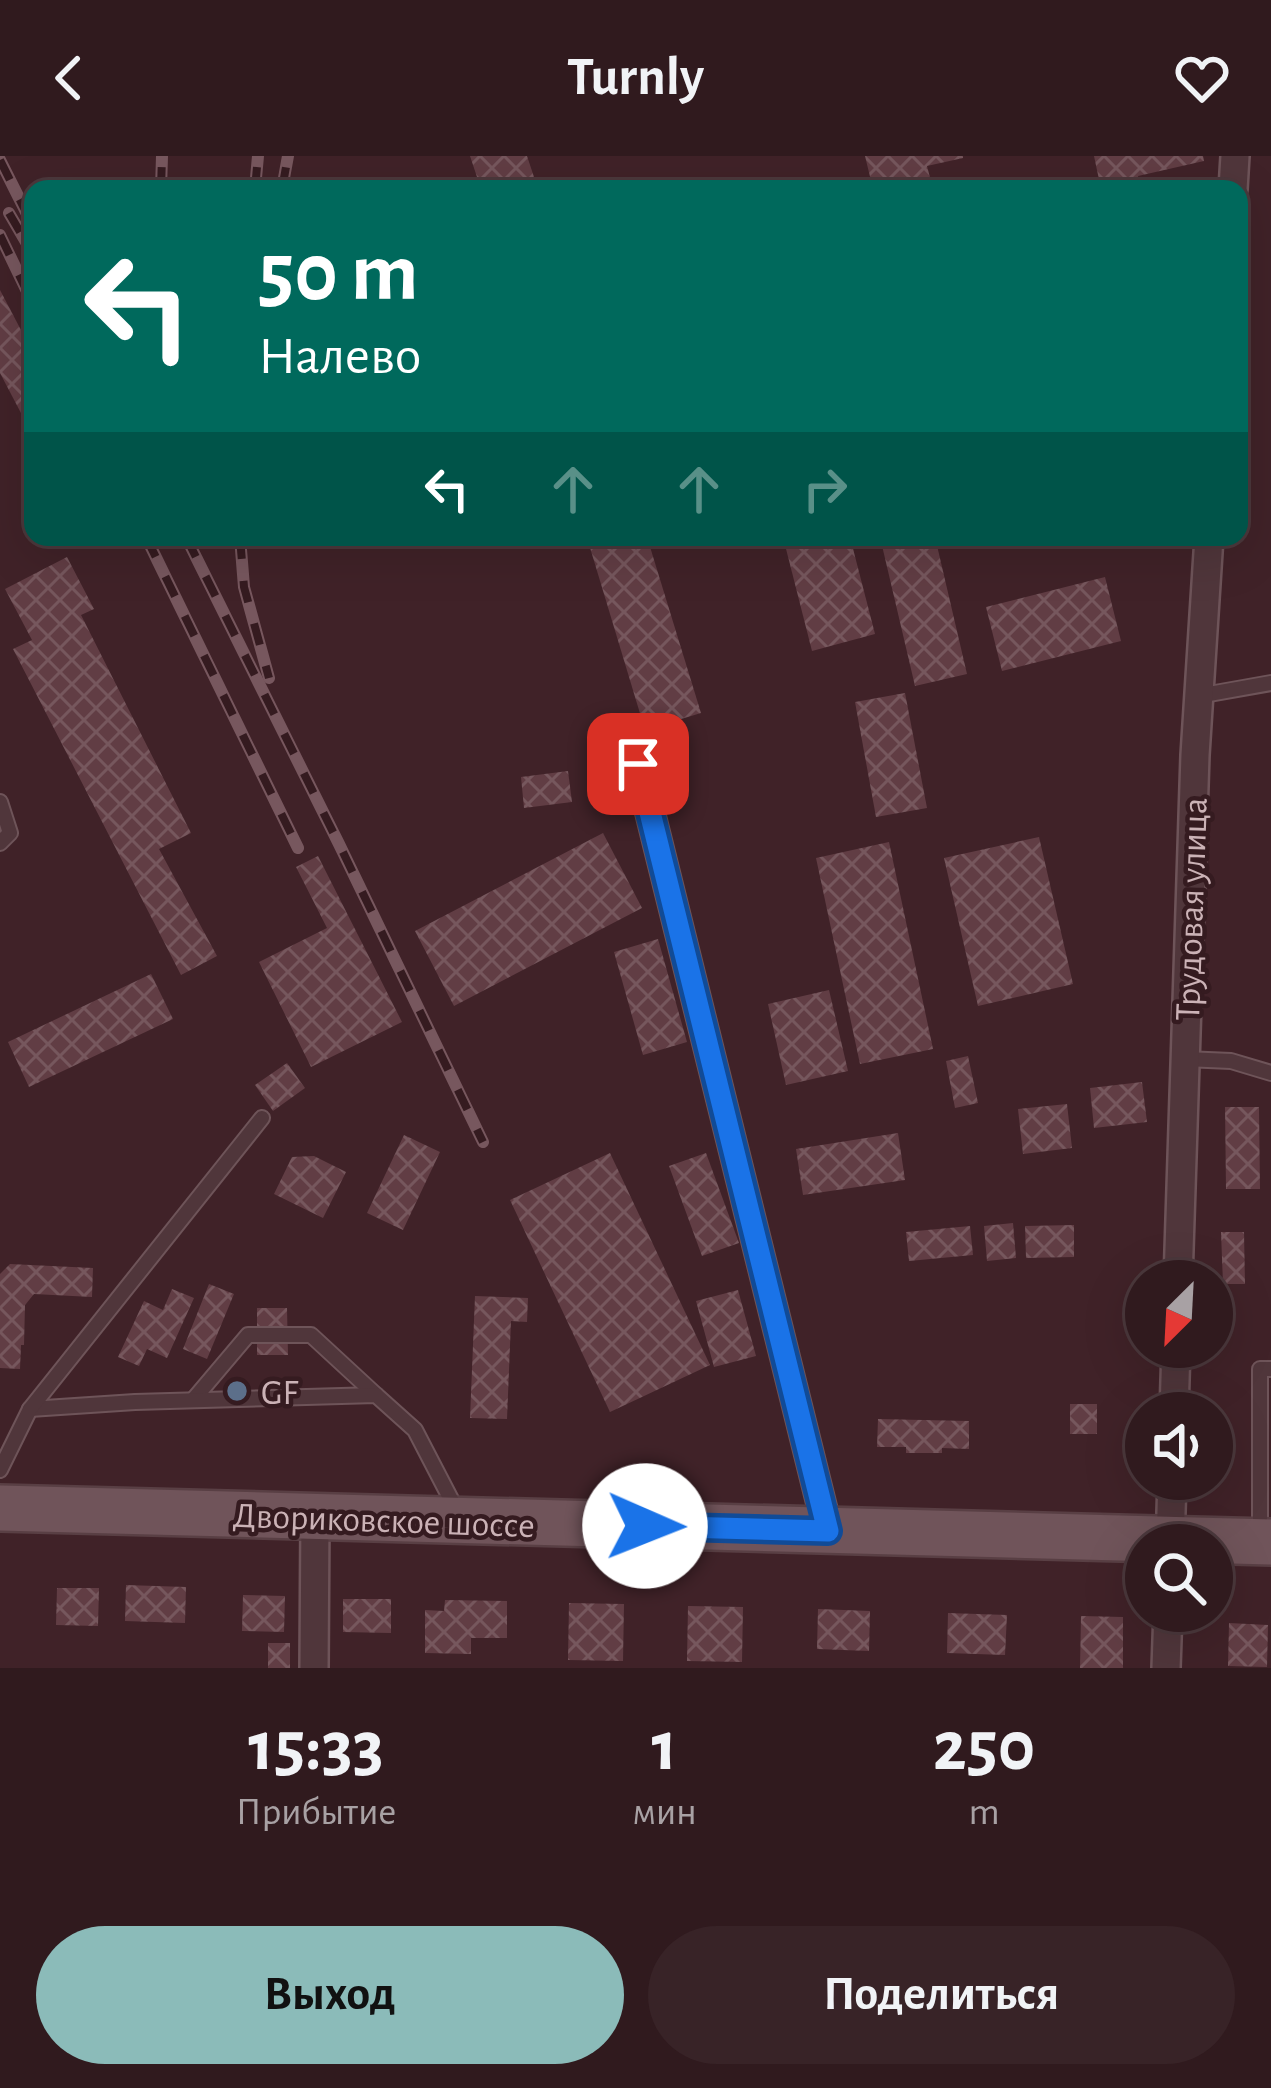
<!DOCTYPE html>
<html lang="ru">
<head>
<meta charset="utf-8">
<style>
  body { margin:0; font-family:"Alegreya Sans",sans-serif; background:#382327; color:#f1f3f6; height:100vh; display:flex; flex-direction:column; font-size:45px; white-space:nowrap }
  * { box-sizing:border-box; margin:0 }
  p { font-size:39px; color:#a8a1a4 }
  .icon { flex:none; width:66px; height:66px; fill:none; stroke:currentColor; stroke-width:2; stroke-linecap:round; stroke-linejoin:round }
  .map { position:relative; height:1512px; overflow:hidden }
  .side { display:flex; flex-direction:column; background:#301a1e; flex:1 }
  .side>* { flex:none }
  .top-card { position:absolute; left:24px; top:24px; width:1224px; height:366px; border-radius:24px; box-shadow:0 12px 48px #0002,0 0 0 3px #4b383c; background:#00695c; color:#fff; overflow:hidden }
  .needle { width:78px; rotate:204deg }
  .tools { position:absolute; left:1125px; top:1104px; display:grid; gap:24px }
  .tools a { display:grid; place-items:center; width:108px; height:108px; border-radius:50%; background:#301a1e; box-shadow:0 12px 48px #0002,0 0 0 3px #4b383c; font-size:60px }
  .pin { position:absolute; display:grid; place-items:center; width:102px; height:102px; color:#fff; margin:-51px; border-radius:24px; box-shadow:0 6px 18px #0006 }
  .me { position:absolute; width:132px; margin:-66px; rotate:91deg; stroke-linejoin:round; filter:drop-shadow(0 0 9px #0008) }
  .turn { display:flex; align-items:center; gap:42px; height:252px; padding:0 36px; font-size:54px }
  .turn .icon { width:156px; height:156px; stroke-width:2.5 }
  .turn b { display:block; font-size:84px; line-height:102px }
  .lanes { display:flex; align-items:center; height:114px; padding:0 36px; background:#0003; justify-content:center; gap:60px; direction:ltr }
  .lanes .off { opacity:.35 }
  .eta { display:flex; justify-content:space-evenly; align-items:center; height:204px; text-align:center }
  .eta b { font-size:72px; font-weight:600; line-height:84px }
  .button { display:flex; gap:24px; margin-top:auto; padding:24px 36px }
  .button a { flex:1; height:138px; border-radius:72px; background:#8bbbb9; color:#111; font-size:48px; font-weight:600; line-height:138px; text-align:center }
  .button a+a { background:#382327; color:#f1f3f6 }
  header { display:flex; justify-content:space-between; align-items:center; height:156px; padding:0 36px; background:#301a1e; font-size:54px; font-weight:600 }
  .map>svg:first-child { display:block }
</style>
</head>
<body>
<header><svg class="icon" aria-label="back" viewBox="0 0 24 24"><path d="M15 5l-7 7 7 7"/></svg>Turnly<svg class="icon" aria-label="heart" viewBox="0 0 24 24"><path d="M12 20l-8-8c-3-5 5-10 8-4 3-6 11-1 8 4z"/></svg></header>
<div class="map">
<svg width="1271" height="1512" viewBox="0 0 1271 1512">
  <defs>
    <pattern id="building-cross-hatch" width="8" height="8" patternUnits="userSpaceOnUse" patternTransform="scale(3)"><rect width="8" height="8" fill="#613d44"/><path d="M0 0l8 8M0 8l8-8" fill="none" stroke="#76575d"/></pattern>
  </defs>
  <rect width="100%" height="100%" fill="#402228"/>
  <g fill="url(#building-cross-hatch)">
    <path d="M470,0H527L538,33H481Z"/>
    <path d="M865,0H963V2L927,10L933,33H873Z"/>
    <path d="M1094,0H1203L1204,5L1138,20L1141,33H1101Z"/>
    <path d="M0,134L33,197V280L0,217Z"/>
    <path d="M602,381H647L701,557L645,574L588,385Z"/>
    <path d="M783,381H850L875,478L812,495Z"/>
    <path d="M880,381H935L967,518L915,530Z"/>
    <path d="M67,401L94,453L81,459L191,677L159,693L217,800L181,819L13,493L32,484L5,433Z"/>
    <path d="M1105,421L1121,485L1002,515L986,451Z"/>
    <path d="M905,537L927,652L876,661L855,546Z"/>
    <path d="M568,615L572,646L524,652L521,621Z"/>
    <path d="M603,677L642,752L454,850L415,775Z"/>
    <path d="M1039,681L1073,828L978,850L944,702Z"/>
    <path d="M889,686L933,893L860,908L816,702Z"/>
    <path d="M318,700L402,866L311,911L259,806L327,772L296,711Z"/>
    <path d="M658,783L687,886L643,899L614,796Z"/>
    <path d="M151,818L173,863L29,931L8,886Z"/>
    <path d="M829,834L848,915L786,929L768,848Z"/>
    <path d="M968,900L978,947L955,952L946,905Z"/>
    <path d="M287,907L305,932L273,955L255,929Z"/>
    <path d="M1142,926L1147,966L1094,972L1090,932Z"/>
    <path d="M1067,948L1072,992L1023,998L1018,953Z"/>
    <path d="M1225,951H1259L1260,1033H1226Z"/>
    <path d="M898,977L905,1024L803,1039L796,993Z"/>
    <path d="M404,979L440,996L403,1074L367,1057Z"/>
    <path d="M610,997L710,1209L610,1256L510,1044Z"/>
    <path d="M706,997L739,1087L702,1100L669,1010Z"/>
    <path d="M314,1000L346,1016L323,1062L274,1038L292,1001Z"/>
    <path d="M1013,1067L1016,1102L987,1105L984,1070Z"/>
    <path d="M1074,1069V1101L1026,1102L1025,1070Z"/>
    <path d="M970,1070L973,1099L909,1105L906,1076Z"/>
    <path d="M1221,1076H1244L1245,1128H1223Z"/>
    <path d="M10,1108L93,1112L92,1141L34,1138L25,1149L24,1189H21L20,1213L0,1212V1118Z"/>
    <path d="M209,1128L234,1138L207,1203L183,1193Z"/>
    <path d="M172,1133L194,1142L167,1202L147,1193L139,1210L118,1201L144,1145L163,1154Z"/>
    <path d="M738,1134L756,1200L714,1211L696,1145Z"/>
    <path d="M475,1140L528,1142L527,1166L511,1165L507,1263L470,1262Z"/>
    <path d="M257,1152H287L288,1199H257Z"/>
    <rect x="1070" y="1248" width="27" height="30"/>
    <path d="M878,1263L969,1265V1293L942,1292V1297H906V1291H877Z"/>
    <path d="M126,1429L186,1431L185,1467L125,1465Z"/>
    <path d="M57,1432H99L98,1470L56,1469Z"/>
    <path d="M243,1439L285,1440L284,1476L242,1475Z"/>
    <path d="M343,1443H391V1477L343,1476Z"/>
    <path d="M445,1444L507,1445V1482H471V1498L425,1497V1454L444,1455Z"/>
    <path d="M569,1447L624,1448L623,1505L568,1504Z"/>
    <path d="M688,1450L743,1451L742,1506L687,1505Z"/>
    <path d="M818,1453L870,1455L869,1495L817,1493Z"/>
    <path d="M948,1457L1007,1459L1005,1499L947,1497Z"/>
    <path d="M1081,1460L1123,1461V1512H1080Z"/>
    <path d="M1229,1467L1268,1469L1267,1511L1228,1510Z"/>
    <rect x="268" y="1487" width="22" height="25"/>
  </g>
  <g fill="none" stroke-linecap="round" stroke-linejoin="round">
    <g stroke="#6e5459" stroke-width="18">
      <g id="lane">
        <path d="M1198,540L1271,527"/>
        <path d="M0,646L10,677L0,687"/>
        <path d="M1185,903L1231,905L1271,917"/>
        <path d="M193,1244L248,1179H311L376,1239"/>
        <path d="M30,1253L135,1246L376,1239L415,1274L457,1355"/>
        <path d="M0,1314L30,1253L262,962"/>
        <path d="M1260,1381V1213H1271"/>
      </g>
    </g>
    <g stroke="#6e5459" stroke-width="32">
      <g id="street">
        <path d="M1233,33L1235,0"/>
        <path d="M638,608L828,1375"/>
        <path d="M1178,1125L1195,599L1209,381"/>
        <path d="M1174,1257L1176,1191"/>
        <path d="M1170,1389L1172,1323"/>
        <path d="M314,1512L315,1361"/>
        <path d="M1166,1512L1168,1455"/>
      </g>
    </g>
    <g stroke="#593f44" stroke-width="50">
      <path id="primary" d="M0,1352L1271,1386"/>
    </g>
    <use href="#lane" stroke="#50363b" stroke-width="14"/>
    <use href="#street" stroke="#50363b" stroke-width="27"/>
    <use href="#primary" stroke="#70545a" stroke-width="45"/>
    <g stroke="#77575e" stroke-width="12">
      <g id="rail">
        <path d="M0,4L33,70"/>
        <path d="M161,33L162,0"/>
        <path d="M255,33L258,0"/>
        <path d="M282,33L288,0"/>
        <path d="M9,57L33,98"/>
        <path d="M0,79L33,148"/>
        <path d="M146,381L298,692"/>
        <path d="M186,381L339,688L483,986"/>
        <path d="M240,381L244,431L269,522"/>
      </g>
    </g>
    <use href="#rail" stroke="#351b20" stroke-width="8" stroke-dasharray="22" stroke-linecap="butt"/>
  </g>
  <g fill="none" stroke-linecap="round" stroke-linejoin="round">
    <g stroke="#114b97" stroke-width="30">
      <path id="route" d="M638,608L828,1375L645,1370"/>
    </g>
    <use href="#route" stroke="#1a73e8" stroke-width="21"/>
  </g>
  <circle fill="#5c6f8a" stroke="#351b20" stroke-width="4.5" cx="237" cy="1235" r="12"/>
  <g text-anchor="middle" stroke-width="9" stroke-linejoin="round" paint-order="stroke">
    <g font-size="36" fill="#cbb2b6" stroke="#351b20">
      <text transform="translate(1190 753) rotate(-88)" y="13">Трудовая улица</text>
      <text transform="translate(384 1363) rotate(2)" y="13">Двориковское шоссе</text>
    </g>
    <g font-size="36" fill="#cbb2b6" stroke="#351b20" text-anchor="start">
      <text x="261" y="1248">GF</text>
    </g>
  </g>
</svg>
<div class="tools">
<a><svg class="needle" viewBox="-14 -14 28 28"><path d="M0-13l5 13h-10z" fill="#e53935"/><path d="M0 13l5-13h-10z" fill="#a8a1a4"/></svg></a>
<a><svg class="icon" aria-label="sound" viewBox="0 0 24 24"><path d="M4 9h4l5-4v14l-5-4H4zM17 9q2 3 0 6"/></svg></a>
<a><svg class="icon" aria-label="search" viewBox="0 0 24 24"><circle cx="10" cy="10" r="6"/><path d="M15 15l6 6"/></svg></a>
</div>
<div class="pin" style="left:638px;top:608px;background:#d93025"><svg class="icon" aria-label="arrive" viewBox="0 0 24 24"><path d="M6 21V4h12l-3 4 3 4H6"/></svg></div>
<svg class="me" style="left:645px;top:1370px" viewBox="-20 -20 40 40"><circle r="19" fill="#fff"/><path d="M0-13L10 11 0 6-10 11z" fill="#1a73e8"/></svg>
<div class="top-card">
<div class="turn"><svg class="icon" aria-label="left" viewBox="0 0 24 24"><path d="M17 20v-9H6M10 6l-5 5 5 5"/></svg><div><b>50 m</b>Налево</div></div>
<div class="lanes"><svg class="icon" aria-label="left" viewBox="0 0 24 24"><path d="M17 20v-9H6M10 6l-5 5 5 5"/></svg><svg class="icon off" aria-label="ahead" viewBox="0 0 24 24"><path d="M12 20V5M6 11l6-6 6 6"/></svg><svg class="icon off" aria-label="ahead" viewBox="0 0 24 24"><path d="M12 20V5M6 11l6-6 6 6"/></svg><svg class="icon off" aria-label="right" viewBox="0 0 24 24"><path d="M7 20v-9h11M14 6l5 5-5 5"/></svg></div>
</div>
</div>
<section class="side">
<div class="eta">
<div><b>15:33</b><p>Прибытие</p></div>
<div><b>1</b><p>мин</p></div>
<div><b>250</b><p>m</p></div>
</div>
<div class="button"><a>Выход</a><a>Поделиться</a></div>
</section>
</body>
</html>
